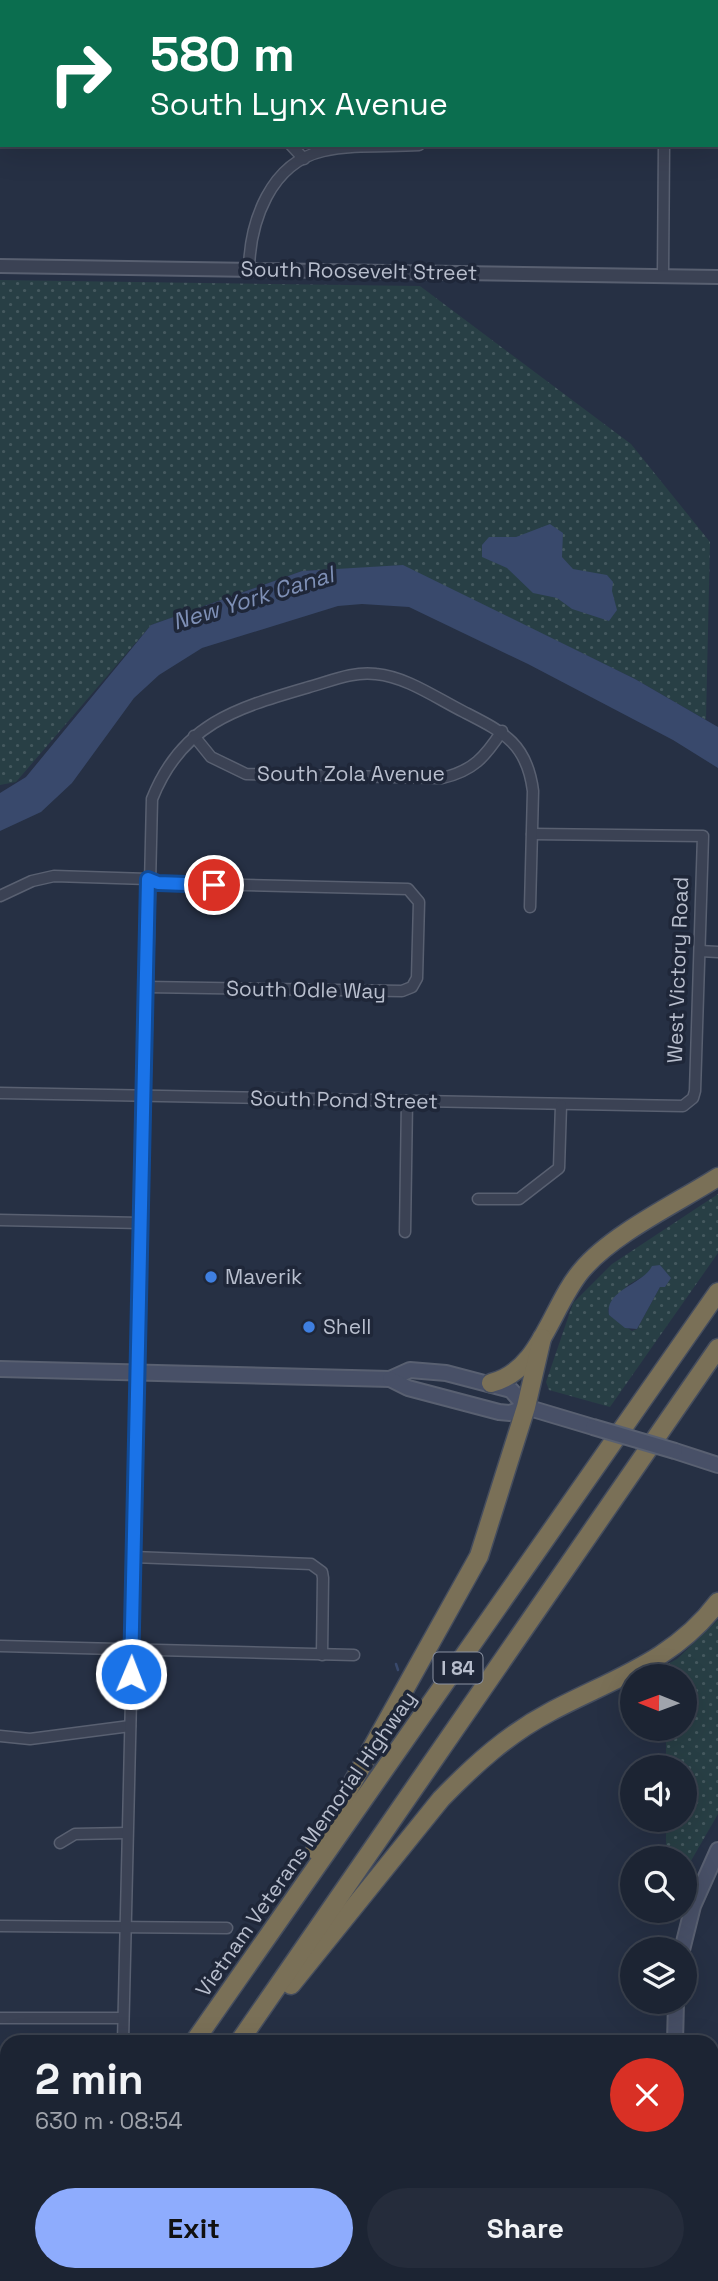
<!DOCTYPE html>
<html lang="en">
<head>
<meta charset="utf-8">
<style>
  body { margin:0; font-family:"Space Grotesk",sans-serif; background:#252c3b; color:#f1f3f6; height:100vh; display:flex; flex-direction:column; font-size:26px; white-space:nowrap }
  * { box-sizing:border-box; margin:0 }
  p { font-size:23px; color:#a0a4ac }
  .icon { flex:none; width:38px; height:38px; fill:none; stroke:currentColor; stroke-width:2; stroke-linecap:round; stroke-linejoin:round }
  .map { position:relative; flex:1; overflow:hidden }
  .side { position:absolute; left:0px; top:2035px; width:719px; height:247px; display:flex; flex-direction:column; background:#1c2433; border-radius:21px 21px 0 0; box-shadow:0 7px 28px #0002,0 0 0 2px #3a414e }
  .side>* { flex:none }
  .top-card { position:absolute; left:0px; top:0px; width:719px; height:147px; box-shadow:0 7px 28px #0002,0 0 0 2px #3a414e; background:#0b6e4f; color:#fff; overflow:hidden }
  .needle { width:46px; rotate:271deg }
  .buttons { position:absolute; left:620px; top:1664px; display:grid; gap:14px }
  .buttons a { display:grid; place-items:center; width:77px; height:77px; border-radius:50%; background:#1c2433; box-shadow:0 7px 28px #0002,0 0 0 2px #3a414e; font-size:35px }
  .pin { position:absolute; display:grid; place-items:center; width:60px; height:60px; color:#fff; margin:-30px; border:4px solid #fff; border-radius:50%; box-shadow:0 2px 7px #0007 }
  .me { position:absolute; width:77px; margin:-38px; rotate:1deg; stroke-linejoin:round; filter:drop-shadow(0 0 5px #0008) }
  .turn { display:flex; align-items:center; gap:24px; height:147px; padding:0 35px; font-size:32px }
  .turn .icon { width:91px; height:91px; stroke-width:2.5 }
  .turn b { display:block; font-size:49px; line-height:60px }
  .round { display:grid; place-items:center; flex:none; width:74px; height:74px; border-radius:37px; background:#252c3b }
  .overview { display:flex; align-items:center; justify-content:space-between; height:119px; padding:0 35px }
  h1 { font-size:42px; font-weight:800; line-height:52px }
  .primary-button { display:flex; gap:14px; margin-top:auto; padding:14px 35px }
  .primary-button a { flex:1; height:80px; border-radius:42px; background:#8eacfd; color:#111; font-size:28px; font-weight:800; line-height:80px; text-align:center }
  .primary-button a+a { background:#252c3b; color:#f1f3f6 }
  .map>svg:first-child { display:block }
</style>
</head>
<body>
<div class="map">
<svg width="718" height="2281" viewBox="0 0 718 2281">
  <defs>
    <pattern id="grass-dots" width="8" height="8" patternUnits="userSpaceOnUse" patternTransform="scale(1.75)"><rect width="8" height="8" fill="#283f45"/><path d="M2 2h.1M6 6h.1" fill="none" stroke="#45595f" stroke-width="1.8" stroke-linecap="round"/></pattern>
  </defs>
  <rect width="100%" height="100%" fill="#263044"/>
  <g fill="url(#grass-dots)" fill-rule="evenodd">
    <path d="M0,280L420,286L631,444L710,542L706,720L635,679L403,566L302,571L151,625L16,782L0,785Z"/>
    <path d="M718,1194V1253L610,1407L549,1390L546,1382L573,1303L612,1264ZM649,1273L660,1287L637,1329L632,1331L609,1315L608,1309L628,1285Z"/>
    <path d="M718,1620V1814L684,1873V1858H666V1820H684V1768L666,1767V1729H684V1676H666V1665L677,1659Z"/>
    <path d="M712,2219H718V2281H695V2275H712Z"/>
  </g>
  <g fill="#39496c">
    <path d="M550,524L563,533L562,557L573,569L607,575L613,582L612,591L617,610L609,621L572,609L557,598L533,593L507,568L482,557V545L489,537H516Z"/>
    <path d="M403,565L635,679L718,727V768L673,740L528,664L409,607L362,604L338,606L202,648L159,675L134,698L72,783L41,812L0,831V793L26,777L151,625L302,571Z"/>
    <path d="M660,1265L671,1278L665,1287H660L637,1329L625,1328L609,1315C604,1290 644,1284 652,1266Z"/>
  </g>
  <g fill="none" stroke-linecap="round" stroke-linejoin="round">
    <path stroke="#39496c" stroke-width="2.5" d="M396,1664L398,1670"/>
    <path stroke="#39496c" stroke-width="10" d="M410,2281L416,2275"/>
    <g stroke="#596071" stroke-width="13">
      <g id="minor">
        <path d="M349,0L351,2"/>
        <path d="M0,1L2,2"/>
        <path d="M84,2L87,0"/>
        <path d="M280,2L282,0"/>
        <path d="M666,2V0"/>
        <path d="M0,134H2"/>
        <path d="M291,145L304,159"/>
        <path d="M249,269C250,222 270,163 323,151C353,144 389,147 419,145"/>
        <path d="M663,275L664,145"/>
        <path d="M194,736L211,757L246,774L442,778C473,771 485,757 502,731"/>
        <path d="M0,896L32,881L54,876L148,879L158,883L408,889L419,902L417,978L412,987L402,991L146,987"/>
        <path d="M700,951L718,952"/>
        <path d="M0,1093L683,1106L693,1098L695,1091L703,836L532,834"/>
        <path d="M478,1199H519L559,1168L561,1105"/>
        <path d="M0,1220L141,1223"/>
        <path d="M405,1232L407,1101"/>
        <path d="M133,1557L311,1564L322,1572L323,1578L322,1655"/>
        <path d="M0,1646L354,1655"/>
        <path d="M0,1736L30,1739L130,1726"/>
        <path d="M60,1843L75,1834L127,1833"/>
        <path d="M0,1926L227,1928"/>
        <path d="M0,2018H123"/>
        <path d="M123,2042L152,799C182,723 237,708 309,687C331,681 353,671 376,674C407,677 436,698 464,712C503,732 527,743 533,791L530,907"/>
        <path d="M0,2202H7"/>
        <path d="M120,2281L122,2275"/>
      </g>
    </g>
    <g stroke="#596071" stroke-width="16">
      <path id="tertiary" d="M0,266L718,277"/>
    </g>
    <g stroke="#596071" stroke-width="18">
      <g id="secondary">
        <path d="M0,1369L390,1379L410,1370L446,1373L511,1390L526,1407"/>
        <path d="M390,1379L408,1388L499,1412L510,1413L526,1407L593,1427"/>
        <path d="M675,1451L718,1465"/>
        <path d="M682,1950L693,1906L718,1850"/>
        <path d="M675,2042L676,2002"/>
        <path d="M670,2281V2275"/>
        <path d="M688,2281V2275"/>
      </g>
    </g>
    <g stroke="#454d5e" stroke-width="21">
      <g id="motorway">
        <path d="M491,1383C541,1371 551,1306 582,1270C612,1234 677,1203 718,1177"/>
        <path d="M315,1850L479,1556L526,1407L542,1338"/>
        <path d="M291,1985L441,1799C474,1765 508,1734 550,1712C612,1679 674,1661 718,1602"/>
        <path d="M194,2042L718,1292"/>
        <path d="M239,2042L718,1348"/>
        <path d="M29,2281L33,2275"/>
        <path d="M74,2281L78,2275"/>
      </g>
    </g>
    <use href="#minor" stroke="#3b4254" stroke-width="10"/>
    <use href="#tertiary" stroke="#3b4254" stroke-width="12"/>
    <use href="#secondary" stroke="#485067" stroke-width="14"/>
    <use href="#motorway" stroke="#7a7057" stroke-width="18"/>
    <g stroke="#596071" stroke-width="18" stroke-linecap="butt">
      <path id="secondary-bridge" d="M593,1427L675,1451"/>
    </g>
    <use href="#secondary-bridge" stroke="#485067" stroke-width="14"/>
  </g>
  <g fill="none" stroke-linecap="round" stroke-linejoin="round">
    <g stroke="#114b97" stroke-width="18">
      <path id="route" d="M131,1674L148,879L158,883L214,885"/>
    </g>
    <use href="#route" stroke="#1a73e8" stroke-width="12"/>
  </g>
  <g fill="#3f7fe0" stroke="#1f2739" stroke-width="2.5">
    <circle cx="211" cy="1277" r="7"/>
    <circle cx="309" cy="1327" r="7"/>
  </g>
  <g text-anchor="middle" stroke-width="7" stroke-linejoin="round" paint-order="stroke">
    <rect fill="#1f2739" stroke="#8a91a1" stroke-width="2" x="433.5" y="1652.5" width="49" height="31" rx="5"/>
    <g font-size="19" font-weight="bold" fill="#b8becd">
      <text x="458" y="1675">I 84</text>
    </g>
    <g font-size="21" fill="#b8becd" stroke="#1f2739">
      <text transform="translate(359 271) rotate(1)" y="7">South Roosevelt Street</text>
      <text x="351" y="781">South Zola Avenue</text>
      <text transform="translate(678 970) rotate(-88)" y="7">West Victory Road</text>
      <text transform="translate(306 990) rotate(1)" y="7">South Odle Way</text>
      <text transform="translate(344 1100) rotate(1)" y="7">South Pond Street</text>
      <text transform="translate(306 1844) rotate(-55)" y="7">Vietnam Veterans Memorial Highway</text>
    </g>
    <g font-size="21" fill="#b8becd" stroke="#1f2739" text-anchor="start">
      <text x="225" y="1284">Maverik</text>
      <text x="323" y="1334">Shell</text>
    </g>
    <g font-size="23" font-style="italic" fill="#7e8fb5" stroke="#1f2739">
      <text transform="translate(253 598) rotate(-17)" y="8">New York Canal</text>
    </g>
  </g>
</svg>
<div class="buttons">
<a><svg class="needle" viewBox="-14 -14 28 28"><path d="M0-13l5 13h-10z" fill="#e53935"/><path d="M0 13l5-13h-10z" fill="#a0a4ac"/></svg></a>
<a><svg class="icon" aria-label="sound" viewBox="0 0 24 24"><path d="M4 9h4l5-4v14l-5-4H4zM17 9q2 3 0 6"/></svg></a>
<a><svg class="icon" aria-label="search" viewBox="0 0 24 24"><circle cx="10" cy="10" r="6"/><path d="M15 15l6 6"/></svg></a>
<a><svg class="icon" aria-label="layers" viewBox="0 0 24 24"><path d="M12 4l9 5-9 5-9-5zM3 14l9 5 9-5"/></svg></a>
</div>
<div class="pin" style="left:214px;top:885px;background:#d93025"><svg class="icon" aria-label="arrive" viewBox="0 0 24 24"><path d="M6 21V4h12l-3 4 3 4H6"/></svg></div>
<svg class="me" style="left:131px;top:1674px" viewBox="-20 -20 40 40"><circle r="17" fill="#1a73e8" stroke="#fff" stroke-width="3"/><path d="M0-11L8 9 0 5-8 9z" fill="#fff"/></svg>
<div class="top-card">
<div class="turn"><svg class="icon" aria-label="right" viewBox="0 0 24 24"><path d="M7 20v-9h11M14 6l5 5-5 5"/></svg><div><b>580 m</b>South Lynx Avenue</div></div>
</div>
<section class="side">
<div class="overview"><div><h1>2 min</h1><p>630 m · 08:54</p></div><a class="round" style="background:#d93025;color:#fff"><svg class="icon" aria-label="close" viewBox="0 0 24 24"><path d="M6 6l12 12M18 6L6 18"/></svg></a></div>
<div class="primary-button"><a>Exit</a><a>Share</a></div>
</section>
</div>
</body>
</html>
